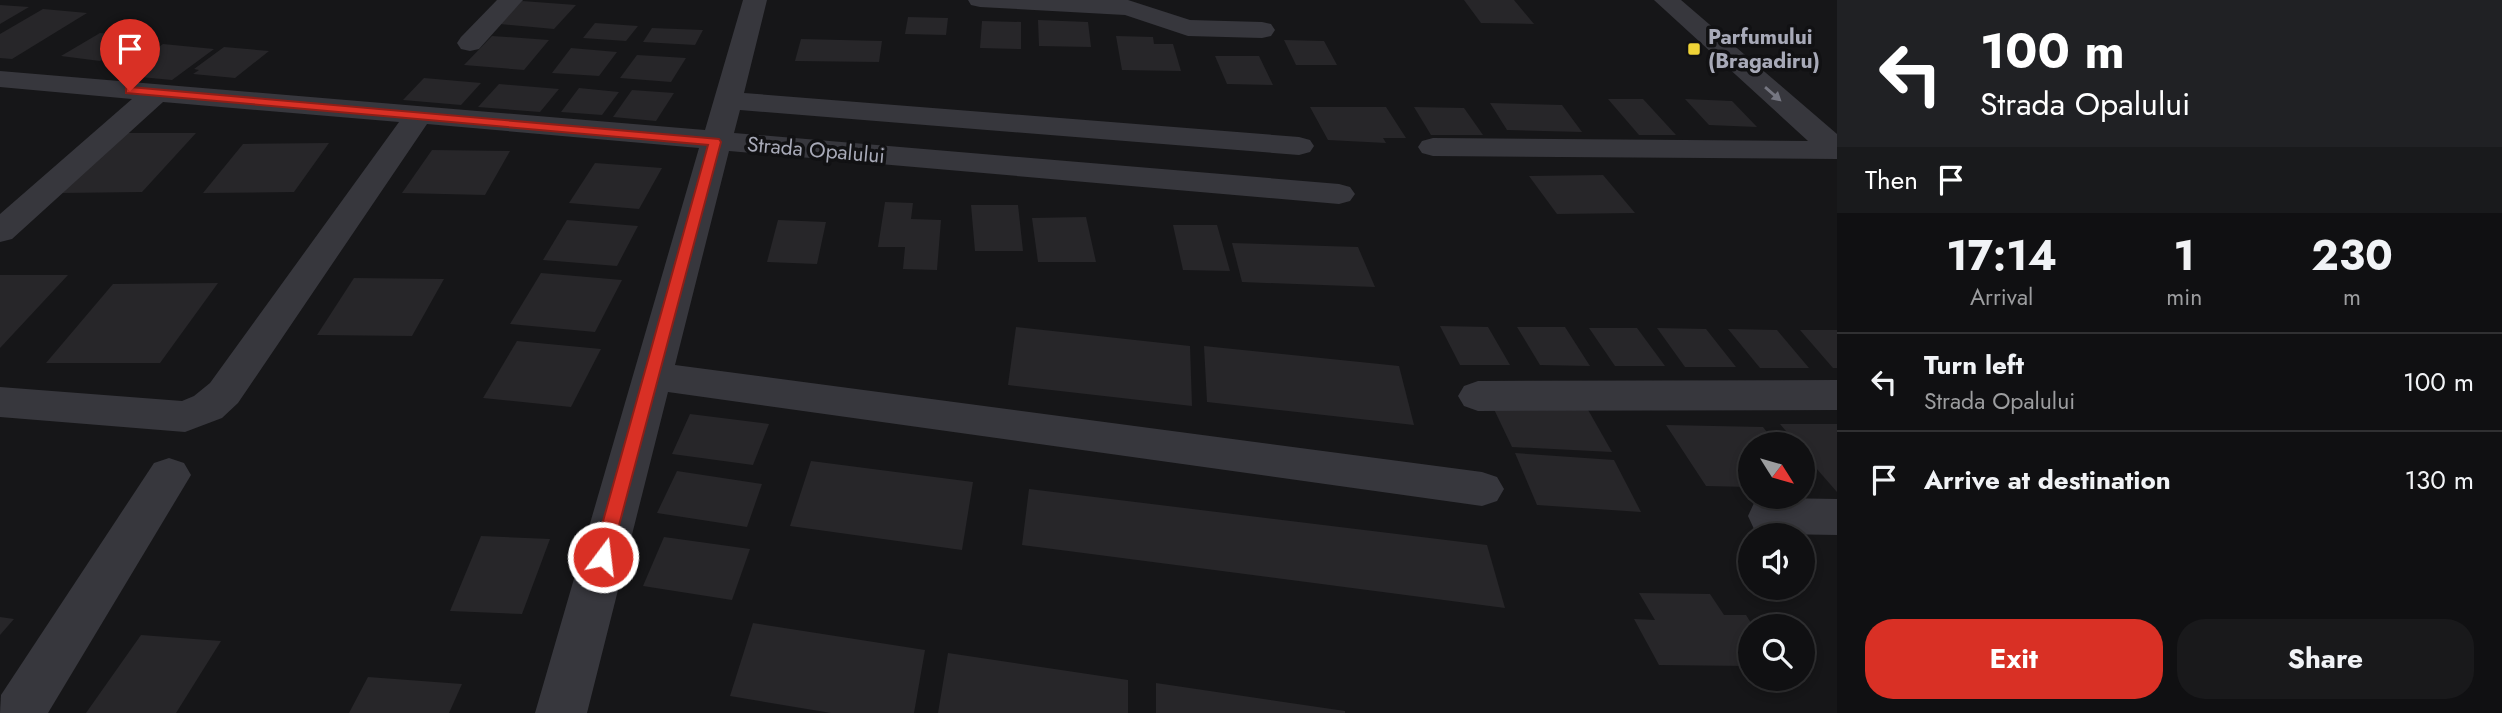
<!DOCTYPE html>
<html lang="en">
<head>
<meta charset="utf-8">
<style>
  body { margin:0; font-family:Jost,sans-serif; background:#19191b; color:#f1f3f6; height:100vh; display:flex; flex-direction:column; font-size:26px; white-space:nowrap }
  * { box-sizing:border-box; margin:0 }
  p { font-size:23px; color:#9c9d9f }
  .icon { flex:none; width:38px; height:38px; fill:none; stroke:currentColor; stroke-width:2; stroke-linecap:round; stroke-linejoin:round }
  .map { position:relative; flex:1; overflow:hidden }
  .drawer { display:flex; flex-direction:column; background:#101012; width:665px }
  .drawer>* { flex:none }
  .banner { background:#202124; color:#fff; overflow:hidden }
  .needle { width:46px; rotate:127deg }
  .buttons { position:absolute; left:1738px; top:432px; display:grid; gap:14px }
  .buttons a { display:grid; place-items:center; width:77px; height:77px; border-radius:50%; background:#101012; box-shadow:0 4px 10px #0003,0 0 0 2px #303032; font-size:35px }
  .pin { position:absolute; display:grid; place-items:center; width:60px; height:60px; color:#fff; margin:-72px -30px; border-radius:50% 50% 50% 0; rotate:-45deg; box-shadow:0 0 7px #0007 }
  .pin .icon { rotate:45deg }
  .me { position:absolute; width:77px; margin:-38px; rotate:15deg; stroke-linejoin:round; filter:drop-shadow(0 0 5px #0008) }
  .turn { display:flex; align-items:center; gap:24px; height:147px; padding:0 28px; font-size:32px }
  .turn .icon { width:91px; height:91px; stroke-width:2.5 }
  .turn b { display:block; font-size:49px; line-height:60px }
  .then { display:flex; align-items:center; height:66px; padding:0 28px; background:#0003; gap:14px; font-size:26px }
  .eta { display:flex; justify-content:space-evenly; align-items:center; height:119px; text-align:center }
  .eta b { font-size:42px; font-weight:700; line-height:49px }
  .primary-button { display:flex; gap:14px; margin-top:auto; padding:14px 28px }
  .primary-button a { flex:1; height:80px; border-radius:28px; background:#d93025; color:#fff; font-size:28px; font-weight:700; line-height:80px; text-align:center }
  .primary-button a+a { background:#19191b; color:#f1f3f6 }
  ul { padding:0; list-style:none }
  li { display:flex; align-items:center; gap:21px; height:98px; padding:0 28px; border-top:2px solid #303032 }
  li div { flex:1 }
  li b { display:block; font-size:26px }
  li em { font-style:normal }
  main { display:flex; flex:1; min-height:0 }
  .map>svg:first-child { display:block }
</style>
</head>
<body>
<main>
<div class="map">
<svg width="1837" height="713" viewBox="0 0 1837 713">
  <rect width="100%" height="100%" fill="#161618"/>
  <g fill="#272629">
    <path d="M1464,0H1514L1534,24L1481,23Z"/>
    <path d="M522,1L576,5L554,29L500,24Z"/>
    <path d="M0,5L29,7L0,24Z"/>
    <path d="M43,9L87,13L12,59L0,58V34Z"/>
    <path d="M908,17L948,18L946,35L905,34Z"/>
    <path d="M1038,20L1088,22L1091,47L1039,46Z"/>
    <path d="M982,21L1021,22V49L980,48Z"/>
    <path d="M595,23L638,26L626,41L583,38Z"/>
    <path d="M652,28L703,30L695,45L643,42Z"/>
    <path d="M100,33L137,37L100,61L61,56Z"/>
    <path d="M492,36L549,40L524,70L464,65Z"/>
    <path d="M1116,36L1153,37L1154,44H1173L1181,71L1122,70Z"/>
    <path d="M801,39L882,41L879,62L795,61Z"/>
    <path d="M1284,40L1324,41L1337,65H1296Z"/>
    <path d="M163,44L214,49L172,80L119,75Z"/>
    <path d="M224,47L269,51L235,78L193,74L199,70L194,69Z"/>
    <path d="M571,48L617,52L599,76L552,73Z"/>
    <path d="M637,55L686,58L671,82L620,78Z"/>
    <path d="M1215,56H1259L1273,85L1227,84Z"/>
    <path d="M424,78L481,83L461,105L403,100Z"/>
    <path d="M499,84L559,89L540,112L478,107Z"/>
    <path d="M579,88L619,92L602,115L561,112Z"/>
    <path d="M632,90L674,93L656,121L613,117Z"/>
    <path d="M1608,99H1643L1676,135H1639Z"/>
    <path d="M1685,99L1732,101L1757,127L1709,125Z"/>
    <path d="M1490,103L1562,105L1582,132L1507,130Z"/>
    <path d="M1310,107H1386L1406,138H1383L1386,143L1328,140Z"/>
    <path d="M1414,107L1464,108L1483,135H1431Z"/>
    <path d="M121,133H196L142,192L61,193Z"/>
    <path d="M329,143L294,192L203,193L243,144Z"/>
    <path d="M432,150L510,151L485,195L402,193Z"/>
    <path d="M595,163L662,168L639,209L569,203Z"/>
    <path d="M1603,175L1635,213L1557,214L1529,176Z"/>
    <path d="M885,202L913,203L911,219L941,220L937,270L903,269L905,247H878Z"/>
    <path d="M971,205H1018L1023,251H975Z"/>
    <path d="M1086,217L1096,262H1038L1032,218Z"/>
    <path d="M567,220L638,226L617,266L543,260Z"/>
    <path d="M778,220L826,222L817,264L767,262Z"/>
    <path d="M1173,225H1217L1230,271L1183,270Z"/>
    <path d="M1232,243L1358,247L1375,287L1242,282Z"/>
    <path d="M541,273L622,280L595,332L510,324Z"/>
    <path d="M0,275H68L0,348Z"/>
    <path d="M354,278L444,279L412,336L317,335Z"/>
    <path d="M218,283L160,363H46L113,284Z"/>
    <path d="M1440,326L1488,327L1510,365H1460Z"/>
    <path d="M1016,327L1190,346L1192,406L1008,385Z"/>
    <path d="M1517,327H1565L1590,366L1540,365Z"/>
    <path d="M1589,328H1637L1665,366H1615Z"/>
    <path d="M1657,328L1706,329L1736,367H1685Z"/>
    <path d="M1728,329L1777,330L1809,368H1760Z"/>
    <path d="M1800,330H1837V368H1833Z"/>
    <path d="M517,341L601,349L571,407L483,398Z"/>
    <path d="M1204,346L1399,366L1414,425L1207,402Z"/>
    <path d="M1491,403L1587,408L1612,452L1512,447Z"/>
    <path d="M690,414L769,424L753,465L672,454Z"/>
    <path d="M1780,424H1837V492L1802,452V444H1797Z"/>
    <path d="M1666,425L1763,427L1776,444H1750V487L1706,486Z"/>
    <path d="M1515,453L1614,460L1641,512L1537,505Z"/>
    <path d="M811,461L973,482L962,550L790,526Z"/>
    <path d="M677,471L762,484L747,527L657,513Z"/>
    <path d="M1029,489L1487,545L1505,608L1022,545Z"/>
    <path d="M481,536L550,539L522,614L450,611Z"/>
    <path d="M664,537L750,549L732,600L643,586Z"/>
    <path d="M1639,593L1710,594L1724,615H1746L1753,626H1750V666L1659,665L1634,619L1655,620Z"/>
    <path d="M0,617L14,619L0,635Z"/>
    <path d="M753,623L925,650L914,713H831L730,696Z"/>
    <path d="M141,635L221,641L176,713H86Z"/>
    <path d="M948,653L1128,680V713H938Z"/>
    <path d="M368,677L462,684L449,713H349Z"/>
    <path d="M1156,683L1345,711V713H1156Z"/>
  </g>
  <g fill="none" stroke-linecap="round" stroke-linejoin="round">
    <g fill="#37373d" fill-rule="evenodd">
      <path d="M497,0H523L479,49L470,51L461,49L457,43L461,37Z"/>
      <path d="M743,0H767L744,93L1299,137L1310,140L1314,146L1310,152L1299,155L740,110L734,133L1339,184L1350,187L1355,194L1350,201L1339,204L729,151L675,365L1482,472L1497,477L1504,489L1497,501L1482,506L668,392L587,713H535L699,148L427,124L238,403L222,418L185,432L0,417V387L182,401L194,396L210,383L399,122L163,102L12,239L0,242V214L132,99L0,87V71L705,130Z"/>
      <path d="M968,0H1128L1190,20L1262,22L1271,24L1275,30L1271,36L1262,38L1188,36L1125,15L980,7L971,5Z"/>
      <path d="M1654,0H1681L1837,134V159L1433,156L1422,153L1418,147L1422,141L1433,138L1808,141Z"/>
      <path d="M1837,380V410L1478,411L1464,406L1458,396L1464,386L1478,381Z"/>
      <path d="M169,458L184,463L191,475L48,713H0L1,695L154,463Z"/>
      <path d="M1770,498L1837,499V535L1770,534L1754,529L1748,516L1754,503Z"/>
    </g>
  </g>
  <defs><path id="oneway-solid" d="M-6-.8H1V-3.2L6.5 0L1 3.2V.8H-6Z" transform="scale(1.75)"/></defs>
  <use fill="#757681" href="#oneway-solid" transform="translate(1773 94) rotate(41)"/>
  <path fill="#d93025" stroke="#8d1f18" stroke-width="2" d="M130,87L719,139L721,142L609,563L603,565L596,563L593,557L708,145L126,93V88Z"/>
  <rect fill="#efd337" stroke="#111113" stroke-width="2.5" x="1687" y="42" width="14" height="14" rx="3.5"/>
  <g text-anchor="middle" stroke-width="7" stroke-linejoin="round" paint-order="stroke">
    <g font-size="21" font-weight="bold" fill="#a8aab8" stroke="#111113" text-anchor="start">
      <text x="1708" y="44">Parfumului<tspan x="1708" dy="24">(Bragadiru)</tspan></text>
    </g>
    <g font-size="21" fill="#a8aab8" stroke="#111113">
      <text transform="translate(816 150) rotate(5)" y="7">Strada Opalului</text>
    </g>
  </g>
</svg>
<div class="buttons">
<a><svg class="needle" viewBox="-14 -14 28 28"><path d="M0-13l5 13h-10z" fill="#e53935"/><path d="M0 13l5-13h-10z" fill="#9c9d9f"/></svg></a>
<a><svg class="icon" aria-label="sound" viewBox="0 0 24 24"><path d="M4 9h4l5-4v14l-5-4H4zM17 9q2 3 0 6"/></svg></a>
<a><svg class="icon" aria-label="search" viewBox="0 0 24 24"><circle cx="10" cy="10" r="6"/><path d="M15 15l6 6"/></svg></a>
</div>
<div class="pin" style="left:130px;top:91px;background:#d93025"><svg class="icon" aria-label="arrive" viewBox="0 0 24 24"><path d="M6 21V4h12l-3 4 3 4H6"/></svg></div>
<svg class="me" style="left:603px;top:557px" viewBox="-20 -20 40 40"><circle r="17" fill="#d93025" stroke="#fff" stroke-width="3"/><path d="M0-11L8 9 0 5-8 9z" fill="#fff"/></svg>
</div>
<section class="drawer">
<div class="banner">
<div class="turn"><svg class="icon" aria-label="left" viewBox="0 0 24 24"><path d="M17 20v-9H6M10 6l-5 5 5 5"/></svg><div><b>100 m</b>Strada Opalului</div></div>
<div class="then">Then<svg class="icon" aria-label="arrive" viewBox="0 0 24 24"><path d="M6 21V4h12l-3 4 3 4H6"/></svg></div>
</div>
<div class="eta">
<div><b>17:14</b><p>Arrival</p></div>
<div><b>1</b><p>min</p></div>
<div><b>230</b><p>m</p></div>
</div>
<ul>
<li><svg class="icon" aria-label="left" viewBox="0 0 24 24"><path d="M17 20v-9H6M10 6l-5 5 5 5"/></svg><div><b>Turn left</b><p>Strada Opalului</p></div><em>100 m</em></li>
<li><svg class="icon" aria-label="arrive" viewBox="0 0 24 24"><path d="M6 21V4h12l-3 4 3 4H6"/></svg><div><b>Arrive at destination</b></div><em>130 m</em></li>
</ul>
<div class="primary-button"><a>Exit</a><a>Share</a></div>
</section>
</main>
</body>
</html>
